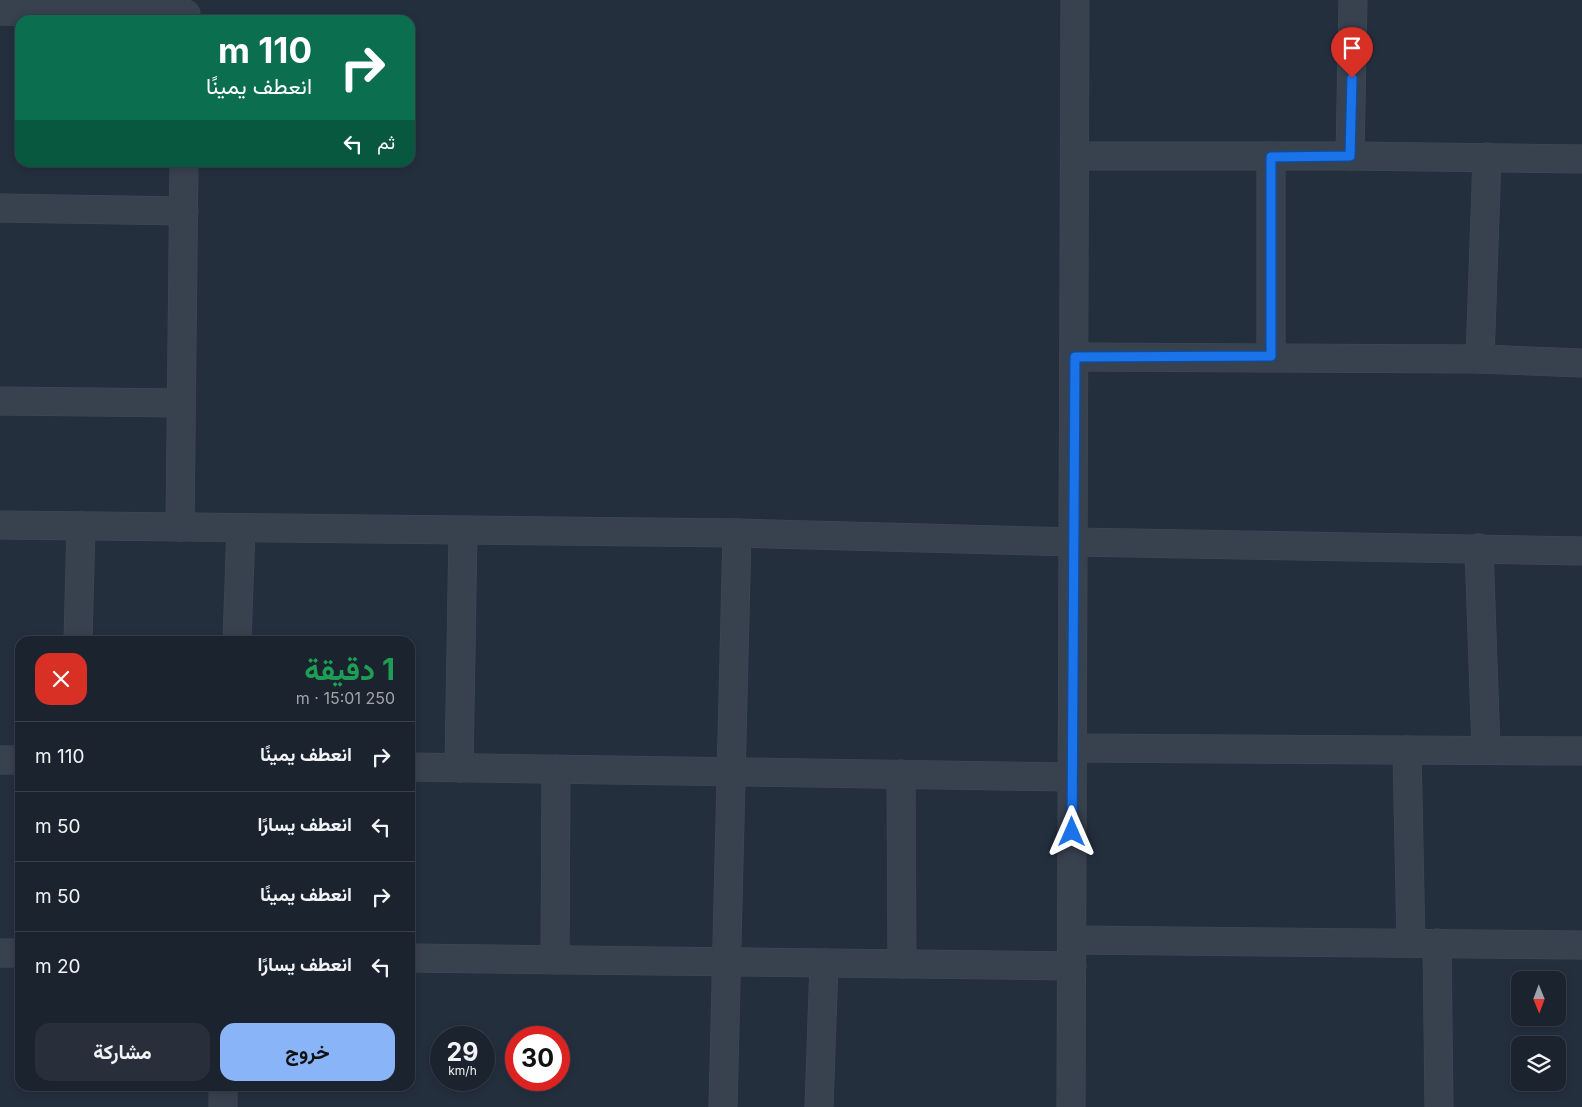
<!DOCTYPE html>
<html lang="ar">
<head>
<meta charset="utf-8">
<style>
  body { margin:0; font-family:Inter,Vazirmatn,sans-serif; background:#282f3a; color:#f1f3f6; direction:rtl; height:100vh; display:flex; flex-direction:column; font-size:19px; white-space:nowrap }
  * { box-sizing:border-box; margin:0 }
  p { font-size:16px; color:#a0a4aa }
  .icon { flex:none; width:28px; height:28px; fill:none; stroke:currentColor; stroke-width:2; stroke-linecap:round; stroke-linejoin:round }
  .map { position:relative; flex:1; overflow:hidden; direction:ltr }
  .panel { position:absolute; left:15px; top:636px; width:400px; height:455px; display:flex; flex-direction:column; background:#1b232e; border-radius:15px; box-shadow:0 2px 8px #0003,0 0 0 1px #39404a; direction:rtl }
  .panel>* { flex:none }
  .hud { position:absolute; left:15px; top:15px; width:400px; height:152px; border-radius:15px; box-shadow:0 2px 8px #0003,0 0 0 1px #39404a; direction:rtl; background:#0b6e4f; color:#fff; overflow:hidden }
  .needle { width:32px; rotate:179deg }
  .tools { position:absolute; left:1511px; top:971px; display:grid; gap:10px }
  .tools a { display:grid; place-items:center; width:55px; height:55px; border-radius:10px; background:#1b232e; box-shadow:0 2px 8px #0003,0 0 0 1px #39404a; font-size:25px }
  .speed { position:absolute; left:430px; top:1026px; display:flex; gap:10px; font-size:25px; font-weight:700; text-align:center }
  .speed>* { display:grid; place-content:center; width:65px; height:65px; border-radius:50%; background:#1b232e; box-shadow:0 2px 8px #0003,0 0 0 1px #39404a; line-height:1 }
  .speed small { font-size:12px; font-weight:400 }
  .speed .limit { border:8px solid #d22; background:#fff; color:#111 }
  .pin { position:absolute; display:grid; place-items:center; width:42px; height:42px; color:#fff; margin:-51px -21px; border-radius:50% 50% 50% 0; rotate:-45deg; box-shadow:0 0 5px #0007 }
  .pin .icon { rotate:45deg }
  .me { position:absolute; width:55px; margin:-28px; rotate:0deg; stroke-linejoin:round; filter:drop-shadow(0 0 4px #0008) }
  .turn { display:flex; align-items:center; gap:18px; height:105px; padding:0 20px; font-size:22px }
  .turn .icon { width:65px; height:65px; stroke-width:2.5 }
  .turn b { display:block; font-size:35px; line-height:42px }
  .then { display:flex; align-items:center; height:48px; padding:0 20px; background:#0003; gap:10px; font-size:19px }
  .round { display:grid; place-items:center; flex:none; width:52px; height:52px; border-radius:15px; background:#282f3a }
  .head { display:flex; align-items:center; justify-content:space-between; height:85px; padding:0 20px }
  h1 { font-size:30px; font-weight:700; line-height:38px; color:#1e9e55 }
  .action { display:flex; gap:10px; margin-top:auto; padding:10px 20px }
  .action a { flex:1; height:58px; border-radius:15px; background:#8ab4f8; color:#111; font-size:20px; font-weight:700; line-height:58px; text-align:center }
  .action a+a { background:#282f3a; color:#f1f3f6 }
  ul { padding:0; list-style:none }
  li { display:flex; align-items:center; gap:15px; height:70px; padding:0 20px; border-top:1px solid #39404a }
  li div { flex:1 }
  li b { display:block; font-size:19px }
  li em { font-style:normal }
  .map>svg:first-child { display:block }
</style>
</head>
<body>
<div class="map">
<svg width="1582" height="1107" viewBox="0 0 1582 1107">
  <rect width="100%" height="100%" fill="#242f3e"/>
  <g fill="none" stroke-linecap="round" stroke-linejoin="round">
    <g stroke="#414a57" stroke-width="29">
      <g id="minor">
        <path d="M0,11L186,14"/>
        <path d="M1075,156H1350L1582,159"/>
        <path d="M1350,156L1353,0"/>
        <path d="M0,208L184,211"/>
        <path d="M1271,356V157"/>
        <path d="M1075,357L1480,359L1582,363"/>
        <path d="M1480,359L1487,157"/>
        <path d="M0,401L181,403"/>
        <path d="M0,525L737,533L1075,542L1582,551"/>
        <path d="M180,527L184,162"/>
        <path d="M1479,548L1486,750"/>
        <path d="M78,641L81,526"/>
        <path d="M237,641L241,528"/>
        <path d="M1073,748L1582,751"/>
        <path d="M1407,750L1411,943"/>
        <path d="M0,760H20"/>
        <path d="M410,767L1072,777"/>
        <path d="M459,768L463,531"/>
        <path d="M901,774L902,964"/>
        <path d="M1072,940L1582,945"/>
        <path d="M1437,943L1439,1107"/>
        <path d="M0,953H20"/>
        <path d="M410,958L1072,966"/>
        <path d="M555,960L556,769"/>
        <path d="M223,1086V1107"/>
        <path d="M723,1107L737,533"/>
        <path d="M819,1107L824,963"/>
        <path d="M1071,1107L1075,0"/>
      </g>
    </g>
    <use href="#minor" stroke="#38414e" stroke-width="28"/>
  </g>
  <g fill="none" stroke-linecap="round" stroke-linejoin="round">
    <g stroke="#114b97" stroke-width="12">
      <path id="route" d="M1072,832L1075,357L1271,356V157L1350,156L1352,78"/>
    </g>
    <use href="#route" stroke="#1a73e8" stroke-width="9"/>
  </g>
</svg>
<div class="tools">
<a><svg class="needle" viewBox="-14 -14 28 28"><path d="M0-13l5 13h-10z" fill="#e53935"/><path d="M0 13l5-13h-10z" fill="#a0a4aa"/></svg></a>
<a><svg class="icon" aria-label="layers" viewBox="0 0 24 24"><path d="M12 4l9 5-9 5-9-5zM3 14l9 5 9-5"/></svg></a>
</div>
<div class="speed"><div>29<small>km/h</small></div><div class="limit">30</div></div>
<div class="pin" style="left:1352px;top:78px;background:#d93025"><svg class="icon" aria-label="arrive" viewBox="0 0 24 24"><path d="M6 21V4h12l-3 4 3 4H6"/></svg></div>
<svg class="me" style="left:1072px;top:832px" viewBox="-20 -20 40 40"><path d="M0-17L14 15 0 8-14 15z" fill="#1a73e8" stroke="#fff" stroke-width="4"/></svg>
<div class="hud">
<div class="turn"><svg class="icon" aria-label="right" viewBox="0 0 24 24"><path d="M7 20v-9h11M14 6l5 5-5 5"/></svg><div><b>110 m</b>انعطف يمينًا</div></div>
<div class="then">ثم<svg class="icon" aria-label="left" viewBox="0 0 24 24"><path d="M17 20v-9H6M10 6l-5 5 5 5"/></svg></div>
</div>
<section class="panel">
<div class="head"><div><h1>1 دقيقة</h1><p>250 m · 15:01</p></div><a class="round" style="background:#d93025;color:#fff"><svg class="icon" aria-label="close" viewBox="0 0 24 24"><path d="M6 6l12 12M18 6L6 18"/></svg></a></div>
<ul>
<li><svg class="icon" aria-label="right" viewBox="0 0 24 24"><path d="M7 20v-9h11M14 6l5 5-5 5"/></svg><div><b>انعطف يمينًا</b></div><em>110 m</em></li>
<li><svg class="icon" aria-label="left" viewBox="0 0 24 24"><path d="M17 20v-9H6M10 6l-5 5 5 5"/></svg><div><b>انعطف يسارًا</b></div><em>50 m</em></li>
<li><svg class="icon" aria-label="right" viewBox="0 0 24 24"><path d="M7 20v-9h11M14 6l5 5-5 5"/></svg><div><b>انعطف يمينًا</b></div><em>50 m</em></li>
<li><svg class="icon" aria-label="left" viewBox="0 0 24 24"><path d="M17 20v-9H6M10 6l-5 5 5 5"/></svg><div><b>انعطف يسارًا</b></div><em>20 m</em></li>
</ul>
<div class="action"><a>خروج</a><a>مشاركة</a></div>
</section>
</div>
</body>
</html>
